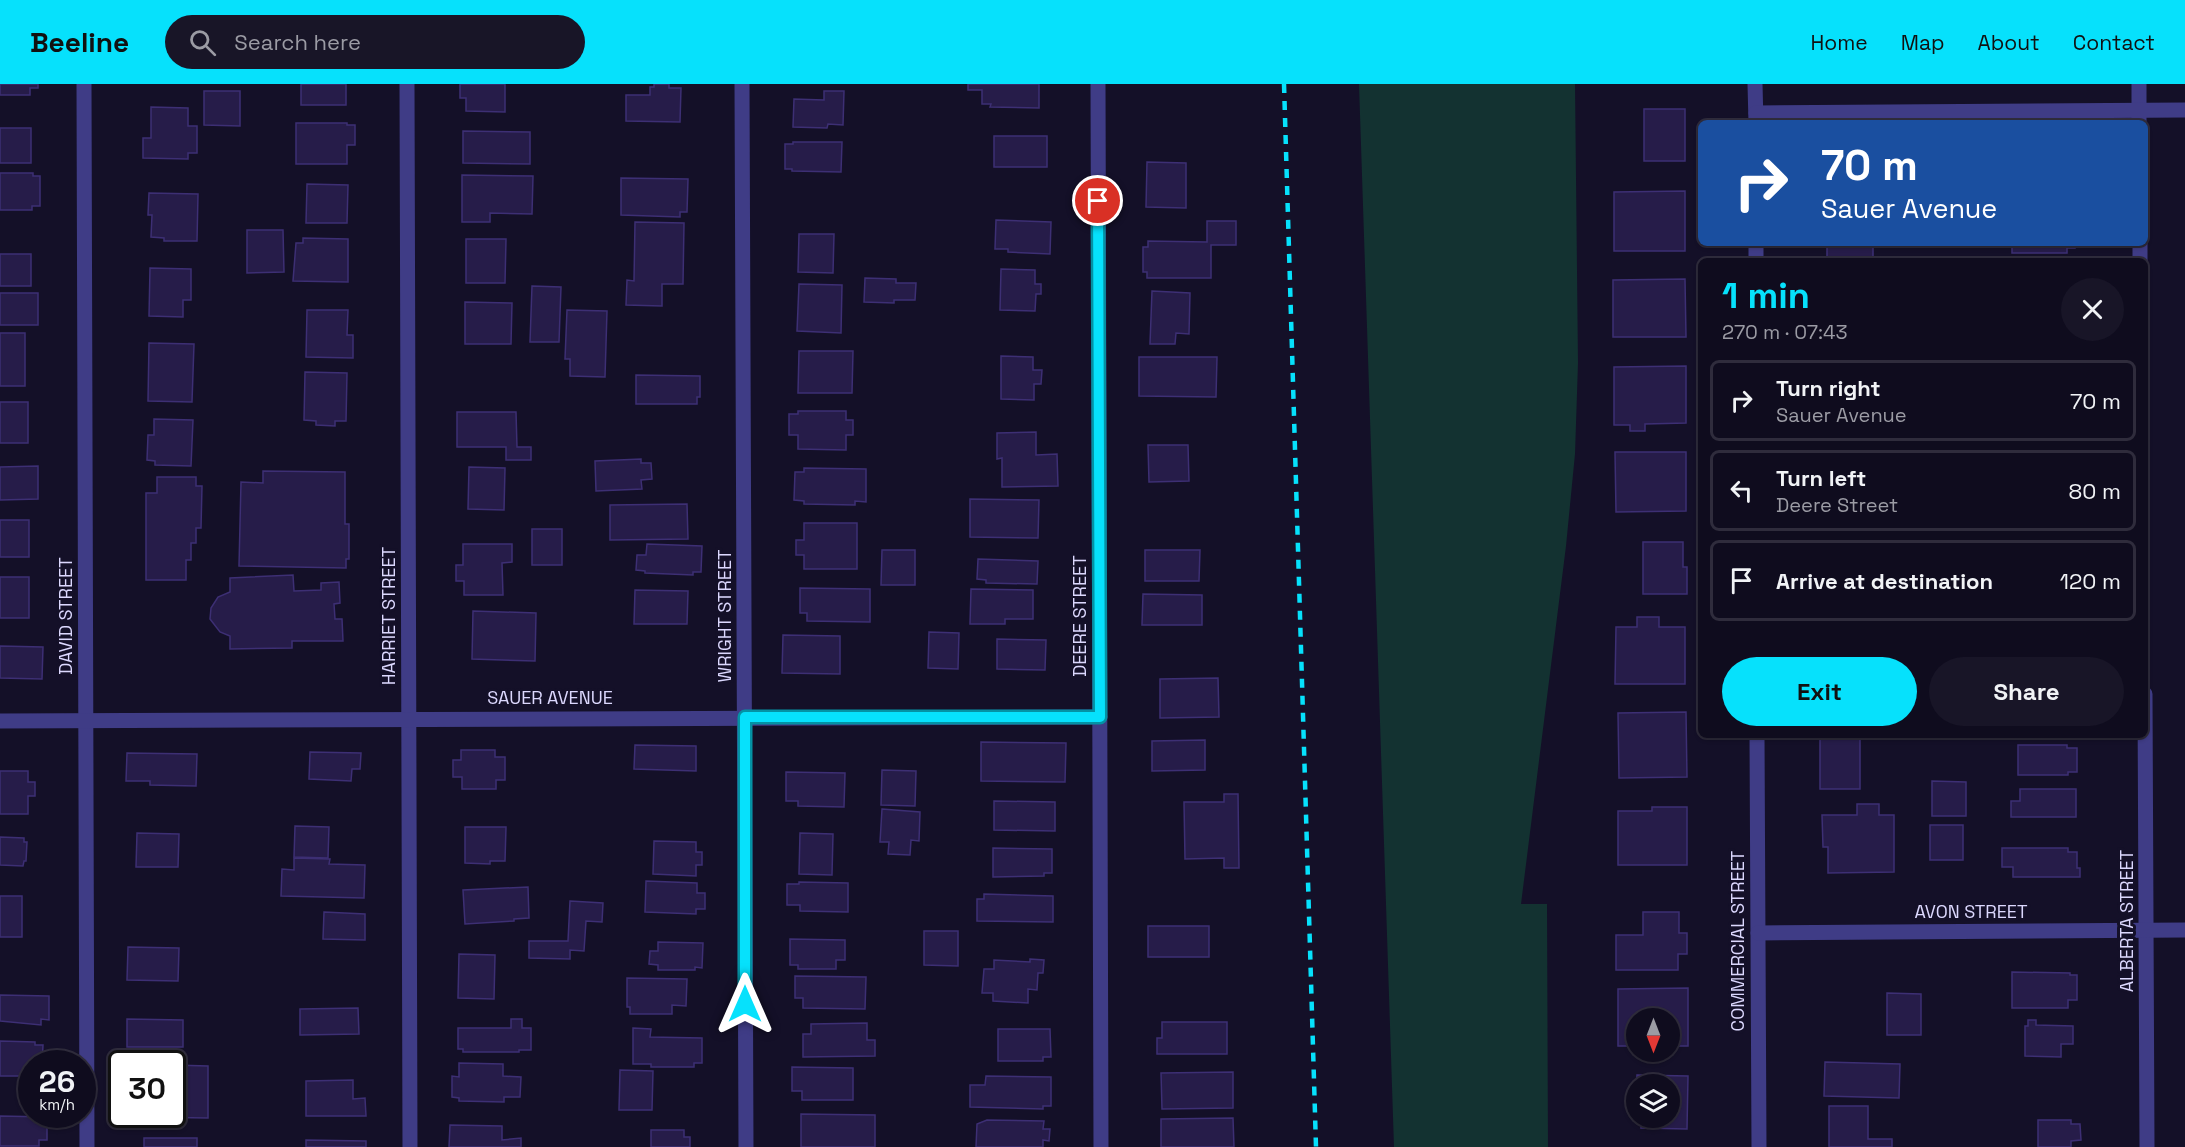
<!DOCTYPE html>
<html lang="en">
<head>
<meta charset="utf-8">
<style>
  body { margin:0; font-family:"Space Grotesk",sans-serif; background:#181527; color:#f1f3f6; height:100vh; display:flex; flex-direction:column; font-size:22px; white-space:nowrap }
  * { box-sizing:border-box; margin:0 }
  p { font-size:20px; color:#9b9ba4 }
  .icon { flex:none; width:33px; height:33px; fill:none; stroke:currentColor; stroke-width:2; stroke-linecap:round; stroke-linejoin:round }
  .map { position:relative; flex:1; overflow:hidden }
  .drawer { position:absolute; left:1698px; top:174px; width:450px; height:480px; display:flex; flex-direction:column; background:#0f0c1e; border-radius:9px; box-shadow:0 2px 4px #0004,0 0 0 2px #2f2c3c }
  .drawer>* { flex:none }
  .top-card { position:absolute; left:1698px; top:36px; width:450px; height:126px; border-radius:9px; box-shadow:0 2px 4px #0004,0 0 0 2px #2f2c3c; background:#1a4fa0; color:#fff; overflow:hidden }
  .needle { width:39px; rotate:180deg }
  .buttons { position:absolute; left:1626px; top:924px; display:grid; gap:12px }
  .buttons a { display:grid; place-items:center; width:54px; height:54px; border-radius:50%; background:#0f0c1e; box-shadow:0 2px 4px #0004,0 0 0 2px #2f2c3c; font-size:30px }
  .speed { position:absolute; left:18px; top:966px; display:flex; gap:12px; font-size:30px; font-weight:700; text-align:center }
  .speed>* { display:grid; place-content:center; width:78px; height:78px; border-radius:50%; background:#0f0c1e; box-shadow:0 2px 4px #0004,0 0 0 2px #2f2c3c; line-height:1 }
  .speed small { font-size:15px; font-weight:400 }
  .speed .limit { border:3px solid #111; border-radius:9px; background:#fff; color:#111 }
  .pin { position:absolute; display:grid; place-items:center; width:51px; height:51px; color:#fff; margin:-26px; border:3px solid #fff; border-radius:50%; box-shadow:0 2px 6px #0007 }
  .me { position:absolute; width:66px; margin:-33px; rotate:0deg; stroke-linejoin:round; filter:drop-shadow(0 0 4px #0008) }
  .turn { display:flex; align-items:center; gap:21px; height:126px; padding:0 24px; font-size:27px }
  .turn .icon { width:78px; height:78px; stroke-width:2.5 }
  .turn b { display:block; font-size:42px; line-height:51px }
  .round { display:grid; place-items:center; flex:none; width:63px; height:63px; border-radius:32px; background:#181527 }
  .summary { display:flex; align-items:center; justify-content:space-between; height:102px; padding:0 24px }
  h1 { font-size:36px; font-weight:600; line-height:45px; color:#06e1fc }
  .action { display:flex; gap:12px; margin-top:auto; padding:12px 24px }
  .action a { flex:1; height:69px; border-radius:36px; background:#06e1fc; color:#111; font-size:24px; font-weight:600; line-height:69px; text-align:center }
  .action a+a { background:#181527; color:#f1f3f6 }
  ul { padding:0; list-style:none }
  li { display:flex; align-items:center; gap:18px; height:81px; margin:0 12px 9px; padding:0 12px; border:3px solid #2f2c3c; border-radius:9px }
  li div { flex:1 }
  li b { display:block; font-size:22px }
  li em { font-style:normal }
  header { display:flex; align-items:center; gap:36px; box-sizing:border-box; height:84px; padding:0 30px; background:#06e1fc; color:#111 }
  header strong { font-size:28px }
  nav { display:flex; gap:33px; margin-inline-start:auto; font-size:21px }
  .search { width:420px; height:54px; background:#181527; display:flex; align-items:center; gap:15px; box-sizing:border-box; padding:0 21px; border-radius:33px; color:#9b9ba4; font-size:22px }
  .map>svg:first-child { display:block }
</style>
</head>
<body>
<header>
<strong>Beeline</strong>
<div class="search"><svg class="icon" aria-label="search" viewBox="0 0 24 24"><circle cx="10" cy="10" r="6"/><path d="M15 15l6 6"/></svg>Search here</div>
<nav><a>Home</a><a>Map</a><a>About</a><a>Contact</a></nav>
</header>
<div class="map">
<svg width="2185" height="1063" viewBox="0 0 2185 1063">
  <rect width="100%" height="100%" fill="#141028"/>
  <path fill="#133231" d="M1359,0H1575L1578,279L1575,370L1566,462L1521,820H1547L1548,1063H1394Z"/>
  <g fill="#261c49" stroke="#3d2f74" stroke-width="1.5">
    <path d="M0,0H38V4H30V11H0Z"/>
    <rect x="301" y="0" width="45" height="21"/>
    <path d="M460,0H505V28L466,27V14H460Z"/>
    <path d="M654,0H669V4H681L680,38L626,37V11H650V3H654Z"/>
    <path d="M968,0H1039V24L990,23L991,20H982V6H968Z"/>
    <path d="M204,7H240V42L204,41Z"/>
    <path d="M824,7H844L843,41L828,40L827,44L793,43L794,15L824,16Z"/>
    <path d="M151,23L188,24V42H197V69H188V75L143,74V54H151Z"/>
    <rect x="1644" y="25" width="41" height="52"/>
    <path d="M296,39H347V41H355V61H347V80H296Z"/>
    <rect x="0" y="44" width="31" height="35"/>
    <path d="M463,47L530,48V80L463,79Z"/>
    <rect x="994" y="52" width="53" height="31"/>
    <path d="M793,58H842L841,88L792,87V85H785V60H793Z"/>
    <path d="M1147,78L1186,79V124L1146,123Z"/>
    <path d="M0,89H33V92H40V122H32V126H0Z"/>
    <path d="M462,91L533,92L532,130L490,129V138H462Z"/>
    <path d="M621,94L688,95L687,128H680V133L621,131Z"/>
    <path d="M307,100L348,101L347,139H306Z"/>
    <path d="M1685,107V167H1614V108Z"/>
    <path d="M149,109L198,110L197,157H164V154L151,153L152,131H148Z"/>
    <path d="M996,136L1051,138L1050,170L1008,168V165H995Z"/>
    <path d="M1207,137H1236V161H1211V194H1147V188H1143V163H1148V157L1207,158Z"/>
    <path d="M635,138L684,139L683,200H662V222L626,221L627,196L634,197Z"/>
    <path d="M247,146H283L284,188L247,189Z"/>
    <path d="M799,150H834L833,189L798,188Z"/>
    <path d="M303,154L348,155V198L293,197L296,159H303Z"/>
    <path d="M466,155H506L505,199H466Z"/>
    <rect x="1827" y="159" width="46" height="18"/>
    <path d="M2012,159H2075V164H2067V169H2012Z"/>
    <rect x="0" y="170" width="31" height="32"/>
    <path d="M150,184L191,185V216H183V233L149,232Z"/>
    <path d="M1001,185L1035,186V200H1041V210H1036L1035,227L1000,226Z"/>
    <path d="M865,194L896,195V199H916L915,216H894V219L864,218Z"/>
    <path d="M1685,195L1686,253H1613V196Z"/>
    <path d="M799,200L842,201L841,249L797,247Z"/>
    <path d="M532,202L561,203L559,258H530Z"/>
    <path d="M1152,207L1190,209L1189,250L1176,249L1175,260H1150Z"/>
    <rect x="0" y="209" width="38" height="32"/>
    <path d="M465,218L512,219L511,260H465Z"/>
    <path d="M307,226H348L347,251H353V274L306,273Z"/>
    <path d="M567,226L607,227L605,293L570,292V275H565Z"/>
    <rect x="0" y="249" width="25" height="53"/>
    <path d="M149,259L194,260L192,318L148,317Z"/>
    <path d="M799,267H853L852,309H798Z"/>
    <path d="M1001,272L1033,273V286H1042L1041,300H1034V316L1001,315Z"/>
    <path d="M1139,273H1217L1216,313L1139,312Z"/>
    <path d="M1686,282V339L1645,340V347H1630V341H1614V283Z"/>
    <path d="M305,288L347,289L346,337H335V342L316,341V337L304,336Z"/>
    <path d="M636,291L700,292V313H697V320H636Z"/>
    <rect x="0" y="318" width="28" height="41"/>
    <path d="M798,327H846V336H853V351H846V366L798,365V351H789V330H798Z"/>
    <path d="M457,328H516L517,363H531V376H506V363H457Z"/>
    <path d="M154,335L193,336L191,382L155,381V377L147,376L148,351H154Z"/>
    <path d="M1036,348V371L1057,370L1058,402L1002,403V374L997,375V349Z"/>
    <path d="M1148,361H1188L1189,397L1149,398Z"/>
    <path d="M1615,368H1686V427L1616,428Z"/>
    <path d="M641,375V379H651L652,395L641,396L642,405L596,407L595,377Z"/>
    <path d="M38,382V415L0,416V383Z"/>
    <path d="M469,383L505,384L504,426L468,425Z"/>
    <path d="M804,384L866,385V418L855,417V421L804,420V417L794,416L795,388H804Z"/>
    <path d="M263,387L345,388V440H349V475H346V484L239,482L241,398L263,399Z"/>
    <path d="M157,393H196V402H202L201,444H196V459H191V476H186V496H146V409H157Z"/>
    <path d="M970,415L1039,416L1038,454L970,453Z"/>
    <path d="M687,420L688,455L610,456V421Z"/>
    <rect x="0" y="436" width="29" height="37"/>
    <path d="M804,439H857V485H804V471H796V456H804Z"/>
    <rect x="532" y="445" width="30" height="36"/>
    <path d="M1643,458H1683V483H1687V510H1643Z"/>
    <path d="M463,460H512V478L502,479L503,511H464V497H456V481H463Z"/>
    <path d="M647,460L702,462L701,488H693V491L645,489V487L636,486L637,471H646Z"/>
    <path d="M882,466H915V501H881Z"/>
    <path d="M1145,466H1200L1199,497H1145Z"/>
    <path d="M978,475L1038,477L1037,500L986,499V496L977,495Z"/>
    <path d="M293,491L294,507L321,506V499L339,498L340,519L334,520L335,535H342L343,557H292V564L230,565V552L220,548L210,535L211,524L218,513L230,508V494Z"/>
    <rect x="0" y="493" width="29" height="41"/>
    <path d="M800,504L870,505V538L807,537V529H800Z"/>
    <path d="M971,505L1033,506V535H1005V540H970Z"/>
    <path d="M635,506L688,507L687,540H634Z"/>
    <path d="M1143,510L1202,511V541H1142Z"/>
    <path d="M473,527L536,529L535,577L472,575Z"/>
    <path d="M1637,533H1659V543H1685V600H1615L1616,543H1637Z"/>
    <path d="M929,548L959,549L958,585L928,584Z"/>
    <path d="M783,551L840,552V590L782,589Z"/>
    <path d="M997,555L1046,556L1045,586L997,585Z"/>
    <path d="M0,562L43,563L42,595L0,594Z"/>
    <path d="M1218,594L1219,633L1160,634V595Z"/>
    <path d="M1686,628L1687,693L1619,694L1618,629Z"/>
    <rect x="1820" y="651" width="40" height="54"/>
    <path d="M1205,656V686L1152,687V657Z"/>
    <path d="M981,658L1066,659L1065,698L981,697Z"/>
    <path d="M635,661L696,662V687L634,685Z"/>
    <path d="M2018,661H2067V664H2077V688H2068V691H2018Z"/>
    <path d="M461,666H495V673H505V696H496V705H462V693H453V676H461Z"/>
    <path d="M310,668L361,669L360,685H352L351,697L309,695Z"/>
    <path d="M127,669L197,670L196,702L150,701V697H126Z"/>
    <path d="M882,686L916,687L915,722L881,721Z"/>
    <path d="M0,687H28V698H35V712H28V730H0Z"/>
    <path d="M786,688L845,689L844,723L798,722V717H786Z"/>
    <path d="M1932,697L1966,698V732H1932Z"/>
    <path d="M2020,705H2076V733H2011V717H2020Z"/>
    <path d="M1224,710H1238L1239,784H1224V774L1185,775L1184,718H1224Z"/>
    <path d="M994,717L1055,718V747L994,746Z"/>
    <path d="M1857,720H1879V731H1894V788L1828,789V763H1823L1822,731H1857Z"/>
    <path d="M1652,723H1687V781H1618V727H1652Z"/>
    <path d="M882,725L920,728L919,757L911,756L910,771L888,770L889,758H880Z"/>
    <rect x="1930" y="741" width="33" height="35"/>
    <path d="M295,742L329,743L328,774L294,773Z"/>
    <path d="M465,743H506L505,777H490V780L465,779Z"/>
    <path d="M137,749L179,750L178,783H136Z"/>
    <path d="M800,749L833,750L832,791L799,790Z"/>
    <path d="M0,753L24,754V758H27L26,777H24L23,782L0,781Z"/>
    <path d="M654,757L696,758V768H702V781H696V792L653,790Z"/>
    <path d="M993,764L1052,765V789H1044V792L993,793Z"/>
    <path d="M2002,764H2068V768H2077V784H2080V793H2013V783H2002Z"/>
    <path d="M294,774L330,775L329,780L365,781L364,814L281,812L282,785L294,786Z"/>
    <path d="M646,797L697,799V809H705V825H696V830L645,828Z"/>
    <path d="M799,798L848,799V828L800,827V821H787V800H799Z"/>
    <path d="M528,803L529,834L514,835V837L465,840L463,806Z"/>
    <path d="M984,810L1053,812V838L977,837V815H984Z"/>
    <rect x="0" y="812" width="22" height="41"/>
    <path d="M570,817L603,819L602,838L586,837L584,867L570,866V875L529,874V857H568Z"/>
    <path d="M324,828L365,830V856L323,855Z"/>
    <path d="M1643,828H1679V849H1687V870H1678V886H1616V851H1643Z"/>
    <rect x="1148" y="842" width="61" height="31"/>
    <path d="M924,847H958V882L924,881Z"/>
    <path d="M790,855L845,856V876H836V885H798V881H790Z"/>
    <path d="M658,858L703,859L702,884L695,883V886H658V881L649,880L650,867H658Z"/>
    <path d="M128,863L179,864L178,897L127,896Z"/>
    <path d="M459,870L495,871L494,915L458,914Z"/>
    <path d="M1030,875L1044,876L1043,889H1038L1037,906L1028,905V919L993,917V909H982L984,885H994V876L1030,878Z"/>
    <path d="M2012,888L2070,889V891H2077V916H2068V924H2012Z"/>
    <path d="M795,892L866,893L865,925L803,924V914H795Z"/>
    <path d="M627,894L687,895L686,922L672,921V930H630V923H627Z"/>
    <path d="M1688,904V962H1670V934H1636V962H1618V905Z"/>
    <path d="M1887,909L1921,910V951H1887Z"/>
    <path d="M0,911L49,912V936L41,935V941L0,937Z"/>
    <path d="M358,924L359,950L300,951V925Z"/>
    <path d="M127,935L183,936V963H127Z"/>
    <path d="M511,935H522V944H531V966H519V968H463V965H458V944H511Z"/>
    <path d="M2028,936H2036V941L2073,942V960H2061V973L2025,972V942H2028Z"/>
    <path d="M1162,938H1227V970H1157V954H1162Z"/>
    <path d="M867,939V956H875V972L803,973V950H811V940Z"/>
    <path d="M633,944L651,945L650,953L702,954V979H694V983H651V980H633Z"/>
    <path d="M998,945H1050L1051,973H1043V977H998Z"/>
    <path d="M0,957L35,958V961H43L42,980H32V992H0Z"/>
    <path d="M1825,978L1900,980L1899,1014L1824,1012Z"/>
    <path d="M459,979L503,980V992L521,993L520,1013H504V1018L459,1017V1014L452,1013V992L459,993Z"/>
    <path d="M172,981L208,982V1034L143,1033V1030H172Z"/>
    <path d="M792,983L853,984V1016H802V1007H792Z"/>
    <path d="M620,986L653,987L652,1026H619Z"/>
    <path d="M1233,988V1024L1162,1025L1161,989Z"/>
    <path d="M1637,991L1688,992L1687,1045L1641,1044L1642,1034H1670V1000H1636V1021Z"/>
    <path d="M986,992L1051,993V1022H1043V1025L970,1023V1001H985Z"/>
    <path d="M353,996V1015L365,1014L366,1032H306V997Z"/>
    <path d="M1829,1022H1868V1055H1892V1063H1829Z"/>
    <path d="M801,1030L875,1031V1063H801Z"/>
    <path d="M0,1032L47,1033V1056H39V1062H0Z"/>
    <path d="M1233,1034L1234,1063H1161V1035Z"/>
    <path d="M987,1036L1044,1037L1043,1045H1050L1049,1057L1043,1056V1063H976L977,1040Z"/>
    <path d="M2038,1036H2071V1040H2080L2081,1056L2071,1057V1063H2038Z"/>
    <path d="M450,1041L502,1042V1056L521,1054V1063H449Z"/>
    <path d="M651,1046H684V1053H690V1063H651Z"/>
    <rect x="144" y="1054" width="53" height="9"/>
    <path d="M306,1056L366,1057V1063H306Z"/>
  </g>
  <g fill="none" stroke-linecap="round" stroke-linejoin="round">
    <g stroke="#3f3c86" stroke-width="15">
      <path d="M84,0L87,1063"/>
      <path d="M407,0L410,1063"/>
      <path d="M742,0L746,1063"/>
      <path d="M1098,0L1101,1063"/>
      <path d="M1755,0L1756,39"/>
      <path d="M2139,0V39"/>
      <path d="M1756,29L2185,26"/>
      <path d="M1756,159V177"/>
      <path d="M2140,159V177"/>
      <path d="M2145,610L2147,1063"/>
      <path d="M0,637L1100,633"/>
      <path d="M1757,651L1759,1063"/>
      <path d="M1758,849L2185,846"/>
    </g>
    <path stroke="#06e1fc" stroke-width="4.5" stroke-dasharray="9 8" stroke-linecap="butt" d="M1284,0L1316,1063"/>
  </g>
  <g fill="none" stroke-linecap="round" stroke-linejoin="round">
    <g stroke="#0492a4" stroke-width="15">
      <path id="route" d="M745,920V633H1100L1098,117"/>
    </g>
    <use href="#route" stroke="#06e1fc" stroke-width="10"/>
  </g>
  <g text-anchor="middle" stroke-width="6" stroke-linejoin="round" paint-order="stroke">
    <g font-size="18" fill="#dcd8fe" stroke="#141028">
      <text transform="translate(66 532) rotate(-90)" y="6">DAVID STREET</text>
      <text transform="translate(389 532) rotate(-90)" y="6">HARRIET STREET</text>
      <text transform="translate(725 532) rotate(-90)" y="6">WRIGHT STREET</text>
      <text transform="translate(1080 532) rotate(-90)" y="6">DEERE STREET</text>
      <text x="550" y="620">SAUER AVENUE</text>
      <text x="1971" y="834">AVON STREET</text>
      <text transform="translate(2127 837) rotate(-90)" y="6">ALBERTA STREET</text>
      <text transform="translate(1738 857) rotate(-90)" y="6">COMMERCIAL STREET</text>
    </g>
  </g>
</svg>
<div class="buttons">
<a><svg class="needle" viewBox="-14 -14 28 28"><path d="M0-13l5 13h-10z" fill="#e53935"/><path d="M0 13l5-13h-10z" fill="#9b9ba4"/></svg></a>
<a><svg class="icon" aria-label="layers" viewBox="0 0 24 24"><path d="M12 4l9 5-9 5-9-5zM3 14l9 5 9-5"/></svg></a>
</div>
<div class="speed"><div>26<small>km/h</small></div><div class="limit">30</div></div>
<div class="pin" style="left:1098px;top:117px;background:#d93025"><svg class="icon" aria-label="arrive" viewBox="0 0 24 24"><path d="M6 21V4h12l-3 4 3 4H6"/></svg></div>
<svg class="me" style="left:745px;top:920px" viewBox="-20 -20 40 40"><path d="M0-17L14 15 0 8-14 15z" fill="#06e1fc" stroke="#fff" stroke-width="4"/></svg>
<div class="top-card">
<div class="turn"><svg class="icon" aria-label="right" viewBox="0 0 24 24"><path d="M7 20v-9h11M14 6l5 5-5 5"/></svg><div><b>70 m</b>Sauer Avenue</div></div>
</div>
<section class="drawer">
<div class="summary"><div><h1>1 min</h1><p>270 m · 07:43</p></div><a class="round"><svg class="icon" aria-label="close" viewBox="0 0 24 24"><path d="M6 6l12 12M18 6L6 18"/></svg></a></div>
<ul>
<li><svg class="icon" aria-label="right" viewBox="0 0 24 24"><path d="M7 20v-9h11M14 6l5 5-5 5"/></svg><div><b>Turn right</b><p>Sauer Avenue</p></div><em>70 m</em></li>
<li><svg class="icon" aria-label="left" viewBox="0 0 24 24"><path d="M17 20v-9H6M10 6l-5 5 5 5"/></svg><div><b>Turn left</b><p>Deere Street</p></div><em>80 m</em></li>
<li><svg class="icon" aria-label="arrive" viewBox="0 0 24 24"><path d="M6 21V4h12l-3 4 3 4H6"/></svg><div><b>Arrive at destination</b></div><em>120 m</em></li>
</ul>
<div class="action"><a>Exit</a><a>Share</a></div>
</section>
</div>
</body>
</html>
